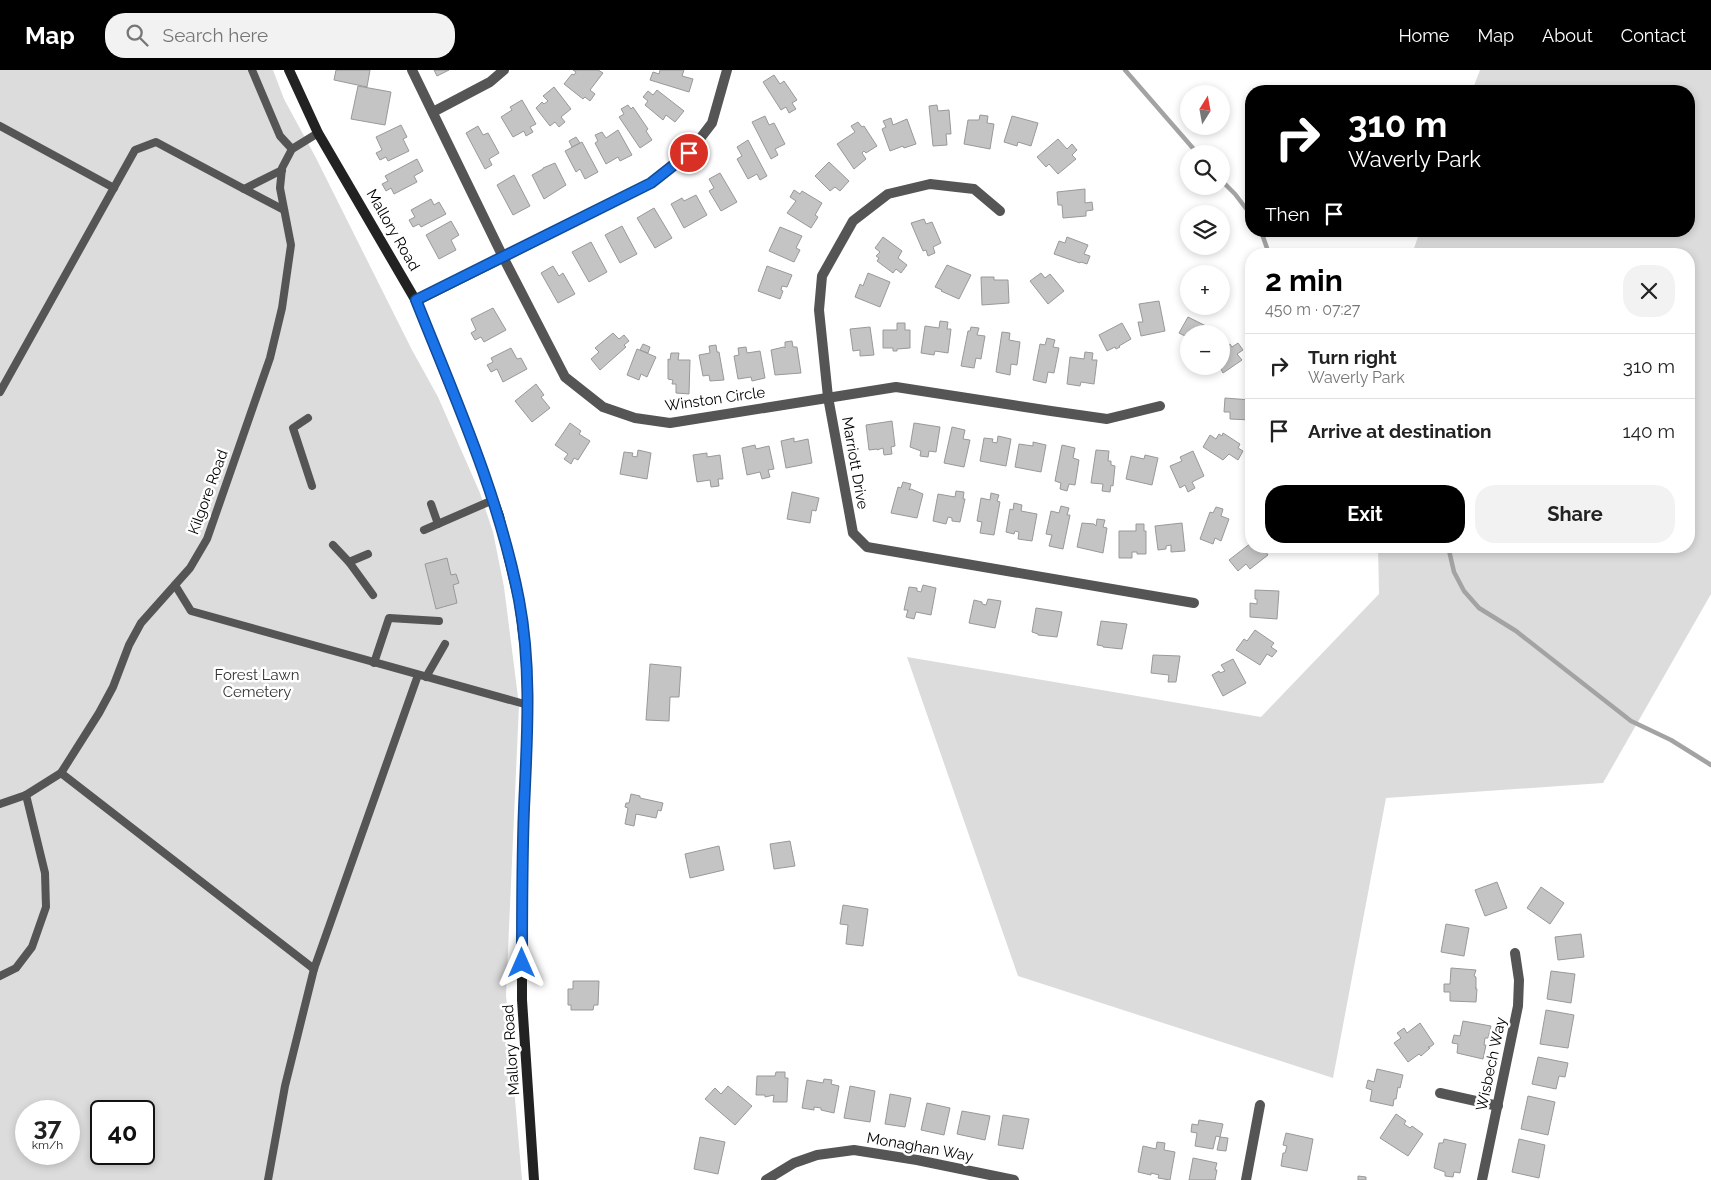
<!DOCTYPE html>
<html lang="en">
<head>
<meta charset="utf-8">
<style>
  body { margin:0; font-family:Raleway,sans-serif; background:#f2f2f2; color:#222; height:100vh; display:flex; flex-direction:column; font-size:19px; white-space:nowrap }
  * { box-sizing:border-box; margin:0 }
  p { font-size:16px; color:#767676 }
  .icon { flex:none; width:28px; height:28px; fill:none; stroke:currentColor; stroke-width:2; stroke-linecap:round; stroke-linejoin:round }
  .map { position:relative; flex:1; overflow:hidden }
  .details { position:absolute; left:1245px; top:178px; width:450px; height:305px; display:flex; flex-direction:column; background:#fff; border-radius:20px; box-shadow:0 2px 8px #0003 }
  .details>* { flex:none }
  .hud { position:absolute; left:1245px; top:15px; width:450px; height:152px; border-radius:20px; box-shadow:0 2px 8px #0003; background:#000; color:#fff; overflow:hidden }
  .needle { width:32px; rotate:11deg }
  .buttons { position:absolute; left:1180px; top:15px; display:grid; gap:10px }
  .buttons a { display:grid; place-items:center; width:50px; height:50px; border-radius:50%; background:#fff; box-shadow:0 2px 8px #0003; font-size:25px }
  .speed { position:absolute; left:15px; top:1030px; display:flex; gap:10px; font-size:25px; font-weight:700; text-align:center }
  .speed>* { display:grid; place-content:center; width:65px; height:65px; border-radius:50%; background:#fff; box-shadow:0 2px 8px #0003; line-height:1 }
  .speed small { font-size:12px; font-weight:400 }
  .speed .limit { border:2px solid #111; border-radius:8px; background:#fff; color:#111 }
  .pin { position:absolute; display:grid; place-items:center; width:42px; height:42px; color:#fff; margin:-21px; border:2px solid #fff; border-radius:50%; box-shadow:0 1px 5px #0007 }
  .me { position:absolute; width:55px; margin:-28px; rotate:0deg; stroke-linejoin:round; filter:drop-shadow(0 0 4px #0008) }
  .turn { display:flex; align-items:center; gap:18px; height:105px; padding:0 20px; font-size:22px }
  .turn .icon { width:65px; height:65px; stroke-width:2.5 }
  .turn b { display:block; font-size:35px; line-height:42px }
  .then { display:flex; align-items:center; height:48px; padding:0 20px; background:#0003; gap:10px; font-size:19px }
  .round { display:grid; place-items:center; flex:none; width:52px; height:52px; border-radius:20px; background:#f2f2f2 }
  .headline { display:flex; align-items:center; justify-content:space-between; height:85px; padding:0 20px }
  h1 { font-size:30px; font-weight:700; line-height:38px; color:#000 }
  .action { display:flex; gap:10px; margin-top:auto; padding:10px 20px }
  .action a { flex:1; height:58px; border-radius:20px; background:#000; color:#fff; font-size:20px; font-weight:700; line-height:58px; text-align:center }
  .action a+a { background:#f2f2f2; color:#222 }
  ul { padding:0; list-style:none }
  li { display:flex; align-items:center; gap:15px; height:65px; padding:0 20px; border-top:1px solid #e0e0e0 }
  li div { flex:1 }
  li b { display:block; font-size:19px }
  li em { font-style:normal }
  header { display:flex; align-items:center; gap:30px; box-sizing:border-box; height:70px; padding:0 25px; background:#000; color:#fff }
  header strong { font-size:24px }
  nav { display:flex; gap:28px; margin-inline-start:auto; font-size:18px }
  .search { width:350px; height:45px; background:#f2f2f2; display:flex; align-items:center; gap:12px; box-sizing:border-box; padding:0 18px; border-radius:20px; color:#767676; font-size:19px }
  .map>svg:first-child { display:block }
</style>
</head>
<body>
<header>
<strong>Map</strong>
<div class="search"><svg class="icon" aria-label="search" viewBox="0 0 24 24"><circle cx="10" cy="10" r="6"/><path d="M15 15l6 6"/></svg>Search here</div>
<nav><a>Home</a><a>Map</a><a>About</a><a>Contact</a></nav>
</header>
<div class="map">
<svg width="1711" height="1110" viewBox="0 0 1711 1110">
  <rect width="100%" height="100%" fill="#fff"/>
  <g fill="#dcdcdc" fill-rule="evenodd">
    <path d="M0,0H273L284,29L316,88L412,280L438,327L480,423L493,462L504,517L519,635L506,925L522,1110H0ZM26,1041H69V1084H26ZM101,1041H144V1084H101Z"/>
    <path d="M1480,0H1711V524L1603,713L1386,728L1333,1008L1018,906L907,587L1261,647L1379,524L1378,476H1689V184H1412L1420,161H1689V21H1472Z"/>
  </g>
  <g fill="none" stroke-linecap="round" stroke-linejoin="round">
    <g stroke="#a3a3a3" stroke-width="4.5">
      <path d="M1125,0L1198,84"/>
      <path d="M1221,110L1235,124L1251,145"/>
      <path d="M1261,161L1269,184"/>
      <path d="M1448,476L1454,502L1464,521L1479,538L1516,561L1631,651L1671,670L1711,695"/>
    </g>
  </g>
  <g fill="#c4c4c4" stroke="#999">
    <path d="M336,0H370L367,17L334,10Z"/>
    <path d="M434,0H449L437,6Z"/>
    <path d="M573,0H598L603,3L590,20L595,24L590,31L585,27L583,29L564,14L572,4L574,5L576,2Z"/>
    <path d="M660,0H684L682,6L693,9L689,22L650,10L653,2L659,4Z"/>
    <path d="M774,5L780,14L784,11L797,30L792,33L796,39L789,43L786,37L781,40L763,12Z"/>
    <path d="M358,16L391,22L385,55L351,49Z"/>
    <path d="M554,17L571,39L561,47L565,52L559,57L555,52L550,56L536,38L542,32L544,34L548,31L543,26Z"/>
    <path d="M657,20L684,41L675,52L666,45L663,50L645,35L648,31L643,27L648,21L653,25Z"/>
    <path d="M522,30L536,54L530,57L533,62L526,66L524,61L513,67L501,47L512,40L510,37Z"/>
    <path d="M628,35L631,39L633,37L648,59L646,61L652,70L640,78L619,47L624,44L621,39Z"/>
    <path d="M937,35L938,41L949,40L951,64H946L947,75L933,76L929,36Z"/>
    <path d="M980,45L988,46L987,53L994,54L990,79L964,74L968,50H979Z"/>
    <path d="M765,46L769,55L774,53L785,74L775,79L778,85L771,89L752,52Z"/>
    <path d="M1012,46L1038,53L1031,76L1018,72L1017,76L1004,72Z"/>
    <path d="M891,48L893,55L907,49L916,74L904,78L903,76L890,81L882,59L886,57L883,51Z"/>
    <path d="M858,52L862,57L864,56L877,76L866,83L864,81L862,83L866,89L854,99L837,74L855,62L851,56Z"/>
    <path d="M401,55L407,67L403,69L409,81L388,91L386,87L380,90L376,83L382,80L376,67Z"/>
    <path d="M478,56L483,65L488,63L499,83L489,89L492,95L485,99L466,63Z"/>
    <path d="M618,60L632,85L620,91L618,87L606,94L595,73L598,71L595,65L602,62L606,68Z"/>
    <path d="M576,67L580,73L572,77L569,71Z"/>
    <path d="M1058,69L1067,79L1072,74L1077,80L1072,85L1076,89L1058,104L1049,94L1046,97L1037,87Z"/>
    <path d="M748,70L767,106L760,110L757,104L748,109L737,89L742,86L737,77Z"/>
    <path d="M582,72L598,102L585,109L580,99L576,102L565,81Z"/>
    <path d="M417,89L423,101L414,106L417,112L394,124L391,118L386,121L382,114L388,111L385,106Z"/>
    <path d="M829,92L849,111L840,121L835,117L830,121L815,106Z"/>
    <path d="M555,93L566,115L544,129L532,105L543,99V98Z"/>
    <path d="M720,103L737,132L721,141L709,121L714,118L709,109Z"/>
    <path d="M514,105L530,136L513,145L497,115Z"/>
    <path d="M1085,119V133L1092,132L1093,140L1086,141V146L1063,148L1062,135H1058L1057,122Z"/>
    <path d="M794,120L800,124L802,121L822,133L815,145L818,147L811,158L787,143L796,131L790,127Z"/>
    <path d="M696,125L707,145L684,158L671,134L682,128L684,131Z"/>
    <path d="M431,129L434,135L439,132L446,144L421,157L419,154L413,157L409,150L415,147L411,140Z"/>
    <path d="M654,138L672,168L655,178L637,148Z"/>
    <path d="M924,149L926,154L932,152L941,173L933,177L935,183L928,186L926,180L923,181L911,153Z"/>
    <path d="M451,151L459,165L451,170L456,180L439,189L426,165Z"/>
    <path d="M622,156L637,184L620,193L605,165Z"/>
    <path d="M780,157L802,166L796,178L800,180L794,192L769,181Z"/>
    <path d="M883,167L902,181L898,188L907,195L901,203L896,199L893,203L877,191L879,188L876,186L880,182L875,178Z"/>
    <path d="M1067,167L1088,175L1084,184L1090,186L1087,194L1081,192L1080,193L1054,184L1059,171L1065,173Z"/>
    <path d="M591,172L607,202L589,212L572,182Z"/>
    <path d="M947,195L971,205L959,229L941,221L942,220L935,217Z"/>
    <path d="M553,196L559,206L563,203L575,224L558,233L541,203Z"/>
    <path d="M767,196L792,205L787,217L782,216L781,220L783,221L780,229L758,221Z"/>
    <path d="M868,203L890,212L880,237L855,227L860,214L863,216Z"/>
    <path d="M1041,203L1045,208L1050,204L1064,221L1048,234L1030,211Z"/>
    <path d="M981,207H994V210H1008L1009,233L982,235Z"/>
    <path d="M1159,231L1165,261L1141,266L1138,252H1143L1139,234Z"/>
    <path d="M493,238L506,260L484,272L481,267L475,270L471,263L476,260L471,249Z"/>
    <path d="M1188,247L1212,259L1210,264H1189V268L1179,263Z"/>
    <path d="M940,251L948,252L947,259H951L948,283L935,281L934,285L921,283L925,256L939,258Z"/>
    <path d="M897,253H905V260H910V278L897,279V281H893V278H883V260H897Z"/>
    <path d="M1122,253L1131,269L1119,276L1120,277L1116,279L1115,277L1107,281L1099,265Z"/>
    <path d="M870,257L874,285L860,286V280L853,281L850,259Z"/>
    <path d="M971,257L979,258L977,265L985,266L981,289L976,288L974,298L961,296L968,261H970Z"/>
    <path d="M1002,262L1010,263L1009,270L1020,272L1017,295L1011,294L1010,305L996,302Z"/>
    <path d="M613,263L619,269L624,265L629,271L624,275L626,277L600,300L591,289L599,282L595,278Z"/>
    <path d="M1047,268L1055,270L1053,277L1059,278L1054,303L1048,302L1046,313L1033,310L1040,274L1045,275Z"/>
    <path d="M792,271L793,277H797L801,303L775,305L771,280L784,277L785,278V272Z"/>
    <path d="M1238,273L1243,280L1237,284L1242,290L1223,303L1220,297L1215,301L1212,296H1221V280L1230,274L1232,277Z"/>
    <path d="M643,274L650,277L648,283L640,280Z"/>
    <path d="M716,275L717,282H719L724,310L710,311L709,305L703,306L699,285L710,283L709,276Z"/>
    <path d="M746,277L747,283L760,281L765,308L752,311L751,307L738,309L734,286L739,285L738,278Z"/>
    <path d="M511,278L517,289L521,288L527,299L503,312L497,299L491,302L487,295L493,292L491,288Z"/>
    <path d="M637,279L656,287L647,307L641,304L639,310L627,305Z"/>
    <path d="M1085,282L1093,283L1092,290H1097L1094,314L1081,312L1080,316L1067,314L1070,287L1084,289Z"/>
    <path d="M671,283H679L678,290H690L689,324L676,323V314H672L673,310L668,309V289L670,290Z"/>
    <path d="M536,314L544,325L541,327L550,338L532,352L515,331Z"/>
    <path d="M1225,328L1251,330V350L1230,349V342H1224Z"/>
    <path d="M892,351L895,376L891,377L892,384L884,385L883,378L877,380V379L869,380L866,355Z"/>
    <path d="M570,353L581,361L579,364L590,371L578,390L574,388L571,394L564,389L568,384L555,375Z"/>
    <path d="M914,353L940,357L936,382L929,381L928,387L920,386L921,381L910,377Z"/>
    <path d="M952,357L965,360L963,369L970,370L964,397L944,393Z"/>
    <path d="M1223,363L1240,374L1238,378L1243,381L1238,390L1229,384L1223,390L1203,377L1210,365L1216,369L1219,364L1222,366Z"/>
    <path d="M998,366L1011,369L1006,396L980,391L984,368L993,369L992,372L997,373Z"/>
    <path d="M794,368V372L808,369L812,393L786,398L781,371Z"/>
    <path d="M1033,372L1046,375L1041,402L1015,397L1019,374L1033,376Z"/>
    <path d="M755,375L756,379L769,376L774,399L768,400L770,407L762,409L760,402L747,405L742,378Z"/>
    <path d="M1062,375L1075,378L1073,388L1079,390L1075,415L1069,414L1067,421L1060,419L1061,413L1055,411Z"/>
    <path d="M638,380L651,383L647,409L620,404L624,382L633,383L632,386L637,387Z"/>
    <path d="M1096,380L1109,381L1108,391H1111V395L1115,396L1113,416L1111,415L1110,422L1102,421L1103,414L1091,413Z"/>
    <path d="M1193,381L1204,406L1192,412L1195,418L1188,422L1185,415L1180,418L1170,396L1182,391L1180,387Z"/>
    <path d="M707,383V387L720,385L723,409H718L719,416L711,417L710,410L697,412L693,385Z"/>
    <path d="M1145,385L1158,388L1152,415L1126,409L1131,386L1144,389Z"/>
    <path d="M903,412L911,414L909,420L911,419L923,424L917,448L891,443L898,417L901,418Z"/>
    <path d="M956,421L964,422L963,429H965L960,452L952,451V448L948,447L946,454L933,451L938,424L955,427Z"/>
    <path d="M792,422L819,428L816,441L812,440L810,453L787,449Z"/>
    <path d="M991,423L999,425L997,431L1000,432L994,465L980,463L982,452L977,451L981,428L990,430Z"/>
    <path d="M1014,433L1022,435L1021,441L1037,444L1032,471L1018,469L1019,462L1015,461L1014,464L1006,462L1010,439L1013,440Z"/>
    <path d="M1061,436L1069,438L1067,445H1070L1063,479L1049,476L1052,465L1046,464L1051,441L1059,443Z"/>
    <path d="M1216,437L1223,439L1221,446L1229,449L1221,471L1215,468L1213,474L1200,469L1210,442L1213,443Z"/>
    <path d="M1097,449L1105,450L1103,457L1107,458L1103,483L1077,477L1082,453L1094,454L1096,456Z"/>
    <path d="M1182,453L1185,481L1171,482V475L1166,476V479L1158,480L1155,456Z"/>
    <path d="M1136,454H1144V461H1146V484H1137V482H1132V488H1119V461H1136Z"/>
    <path d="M1251,473V476H1265L1263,478L1268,485L1250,499L1246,494L1238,501L1229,490Z"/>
    <path d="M447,488L451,505L456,504L459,513L453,515L457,533L436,539L425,494Z"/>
    <path d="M923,515L936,518L931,545L916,542L914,549L906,547L908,540H904L909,517L917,518V521L921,522Z"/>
    <path d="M1255,520L1279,521L1277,549L1250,547V533L1257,534V529H1255Z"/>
    <path d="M988,529L1001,531L995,558L969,553L974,530L982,532V534L986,535Z"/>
    <path d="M1036,538L1062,542L1057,567L1038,565V564L1032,562Z"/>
    <path d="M1101,551L1127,554L1122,579L1103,577V576L1097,575Z"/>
    <path d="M1255,560L1274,573L1271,577L1277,581L1272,587L1267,584L1260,595L1236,580L1244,569L1247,571Z"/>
    <path d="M1153,585L1180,586L1176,612H1168L1169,605L1151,603Z"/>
    <path d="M1233,589L1246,613L1223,626L1212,605L1219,601L1220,603L1225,601L1221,595Z"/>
    <path d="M650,594L681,597L679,627H670L669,651L646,650Z"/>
    <path d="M631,724L640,726V728L663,733L661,741L658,740L656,748L636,744L634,756L625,754L628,738L625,737L626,733H629Z"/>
    <path d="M790,771L795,796L774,799L770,774Z"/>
    <path d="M719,776L724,800L690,808L685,784Z"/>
    <path d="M1497,812L1507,838L1485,846L1475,820Z"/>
    <path d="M1541,817L1564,833L1550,854L1527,838Z"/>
    <path d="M843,835L868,839L863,876L846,874L848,855L840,854Z"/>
    <path d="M1446,854L1469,858L1464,886L1441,882Z"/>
    <path d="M1581,864L1584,887L1558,890L1555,867Z"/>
    <path d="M1451,898L1476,900L1474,906L1476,907V918H1475L1477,919L1476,932L1450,931V922H1444V914H1450Z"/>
    <path d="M1551,901L1575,904L1571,933L1547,929Z"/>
    <path d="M573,911H599L598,935H594L593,940H571V935H568V919H573Z"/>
    <path d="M1546,940L1574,945L1568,978L1540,974Z"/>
    <path d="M1463,951L1491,956L1488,968H1485L1484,975H1486L1483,989L1457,983L1458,974L1452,973L1454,965L1460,966Z"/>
    <path d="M1420,953L1434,974L1430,977H1428L1430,978L1421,986L1419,984L1408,992L1394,973L1401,968L1397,963L1404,958L1407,963Z"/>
    <path d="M1538,987L1568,993L1565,1007L1559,1006L1556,1019L1532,1014Z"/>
    <path d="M1377,999L1403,1005L1400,1018L1398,1017L1396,1029H1394L1393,1036L1370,1031L1372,1020L1366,1018L1368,1010L1374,1012Z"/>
    <path d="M776,1002H785V1008H788L787,1032H773L774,1025L765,1027V1025H756L757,1006H775Z"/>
    <path d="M824,1009L832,1010L831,1014L839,1016L834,1043L821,1040V1038L814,1037V1040L802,1038L807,1010L823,1013Z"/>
    <path d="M728,1016L752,1036L735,1055L705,1029L715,1018L721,1024Z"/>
    <path d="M850,1016L875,1021L870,1052L844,1048Z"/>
    <path d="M890,1024L911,1028L905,1057L885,1054Z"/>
    <path d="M1528,1026L1555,1032L1548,1065L1521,1059Z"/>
    <path d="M927,1033L950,1038L944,1065L921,1060Z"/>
    <path d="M962,1041L990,1046L985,1070L957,1064Z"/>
    <path d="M1396,1044L1406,1051L1404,1054L1410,1058L1412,1056L1423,1064L1408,1086L1380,1068Z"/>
    <path d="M1003,1045L1029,1049L1023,1079L998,1075Z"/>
    <path d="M1199,1050L1223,1054L1220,1067L1228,1068L1226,1081L1217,1080L1220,1067L1216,1066L1213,1079L1195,1076L1197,1063L1191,1062L1192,1054L1198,1055Z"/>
    <path d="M1286,1063L1313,1069L1307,1101L1281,1096L1283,1083H1285L1287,1076L1283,1075Z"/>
    <path d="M700,1067L725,1072L718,1104L694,1099Z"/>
    <path d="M1444,1069L1466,1074L1460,1103L1454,1102L1453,1107L1445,1106V1102L1434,1098L1439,1073H1443Z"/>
    <path d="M1519,1069L1545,1075L1539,1108L1512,1102Z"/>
    <path d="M1157,1072L1165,1073L1164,1080L1175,1082L1170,1110L1158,1108L1159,1105L1151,1103V1105L1138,1102L1143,1076L1156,1079Z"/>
    <path d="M1193,1088L1217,1093L1215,1100H1217L1215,1110H1189Z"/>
    <path d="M1358,1106L1366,1107V1110H1358Z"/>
  </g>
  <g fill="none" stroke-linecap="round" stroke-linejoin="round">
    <g stroke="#555" stroke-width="8">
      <path d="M252,0L280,66L292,79"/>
      <path d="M0,56L114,118"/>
      <path d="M244,119L284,140"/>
      <path d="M0,322L135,80L156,72L244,119L282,100"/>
      <path d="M308,348L293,358L312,416"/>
      <path d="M431,434L438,454"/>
      <path d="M424,460L493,430"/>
      <path d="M333,475L349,492"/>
      <path d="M368,484L349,492L373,525"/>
      <path d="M175,515L191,541L528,635"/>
      <path d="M374,593L389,548L439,551"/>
      <path d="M426,607L445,574"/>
      <path d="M61,703L314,899"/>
      <path d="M0,734L26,725L61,703L99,643L113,617L129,575L141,553L190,498L207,469L270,288L282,238L291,175L280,118L282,98L292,79L318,63"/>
      <path d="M0,906L16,898L32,877L46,837L45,803L26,725"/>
      <path d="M268,1110L285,1016L314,899L418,605"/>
    </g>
    <g stroke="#555" stroke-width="10">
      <path d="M412,0L503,187L565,307L603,337L635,348L670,353L896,317L1051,341L1107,349L1160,336"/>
      <path d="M433,42L490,12L504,0"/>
      <path d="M1000,141L974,119L930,114L888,124L853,151L822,206L819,240L828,327L853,463L867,477L1194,533"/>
      <path d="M416,231L651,113L689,83L712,53L727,0"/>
      <path d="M1440,1023L1498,1036"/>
      <path d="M766,1110L794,1093L817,1085L854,1080L917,1090L1014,1110"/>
      <path d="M1246,1110L1260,1035"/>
      <path d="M1482,1110L1518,936L1519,910L1515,883"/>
    </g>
    <path stroke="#222" stroke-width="10" d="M289,0L318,63L416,231L471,368L499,446L519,531L526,586L528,635L522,800V930L534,1110"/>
  </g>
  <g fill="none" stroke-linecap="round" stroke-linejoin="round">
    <g stroke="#114b97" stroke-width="12">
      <path id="route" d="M522,893C522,841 522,790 524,738C527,669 532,599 519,530C499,426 455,328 416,230L651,113L689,83"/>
    </g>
    <use href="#route" stroke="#1a73e8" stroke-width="9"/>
  </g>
  <g text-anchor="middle" stroke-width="5" stroke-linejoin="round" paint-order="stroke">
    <g font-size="15" fill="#000" stroke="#fff">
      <text transform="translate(393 160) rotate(60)" y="5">Mallory Road</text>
      <text transform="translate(715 329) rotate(-8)" y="5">Winston Circle</text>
      <text transform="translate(855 393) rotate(80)" y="5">Marriott Drive</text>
      <text transform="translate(208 422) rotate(-70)" y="5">Kilgore Road</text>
      <text transform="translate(511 980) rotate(-94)" y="5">Mallory Road</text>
      <text transform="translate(1491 994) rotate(-78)" y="5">Wisbech Way</text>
      <text transform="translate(920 1077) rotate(10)" y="5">Monaghan Way</text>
    </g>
    <g font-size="15" fill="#333" stroke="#fff">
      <text x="257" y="610">Forest Lawn<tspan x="257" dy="17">Cemetery</tspan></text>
    </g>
  </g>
</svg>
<div class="buttons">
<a><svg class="needle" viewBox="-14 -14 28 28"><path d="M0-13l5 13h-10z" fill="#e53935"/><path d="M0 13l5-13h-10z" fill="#767676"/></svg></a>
<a><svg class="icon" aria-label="search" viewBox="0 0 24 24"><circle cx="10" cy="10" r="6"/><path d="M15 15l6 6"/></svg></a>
<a><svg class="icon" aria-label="layers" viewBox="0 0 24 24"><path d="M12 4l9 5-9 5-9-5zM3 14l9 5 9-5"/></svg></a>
<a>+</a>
<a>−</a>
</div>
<div class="speed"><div>37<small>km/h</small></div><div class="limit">40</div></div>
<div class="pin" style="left:689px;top:83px;background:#d93025"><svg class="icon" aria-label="arrive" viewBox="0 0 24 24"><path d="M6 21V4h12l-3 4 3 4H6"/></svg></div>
<svg class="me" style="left:522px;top:893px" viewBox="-20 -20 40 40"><path d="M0-17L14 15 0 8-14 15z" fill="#1a73e8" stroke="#fff" stroke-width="4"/></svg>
<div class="hud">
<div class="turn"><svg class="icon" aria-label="right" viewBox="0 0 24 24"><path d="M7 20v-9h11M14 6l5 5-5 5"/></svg><div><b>310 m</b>Waverly Park</div></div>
<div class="then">Then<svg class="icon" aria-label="arrive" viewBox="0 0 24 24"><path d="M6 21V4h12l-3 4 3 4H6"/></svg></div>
</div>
<section class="details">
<div class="headline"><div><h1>2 min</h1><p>450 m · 07:27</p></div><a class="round"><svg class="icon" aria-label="close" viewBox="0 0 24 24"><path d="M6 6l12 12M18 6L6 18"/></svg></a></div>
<ul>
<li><svg class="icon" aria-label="right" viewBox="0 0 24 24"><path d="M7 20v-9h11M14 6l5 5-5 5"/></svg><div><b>Turn right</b><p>Waverly Park</p></div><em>310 m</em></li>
<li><svg class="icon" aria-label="arrive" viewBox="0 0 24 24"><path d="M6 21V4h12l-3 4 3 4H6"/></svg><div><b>Arrive at destination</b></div><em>140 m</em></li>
</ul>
<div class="action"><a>Exit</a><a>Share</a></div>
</section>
</div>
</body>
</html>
